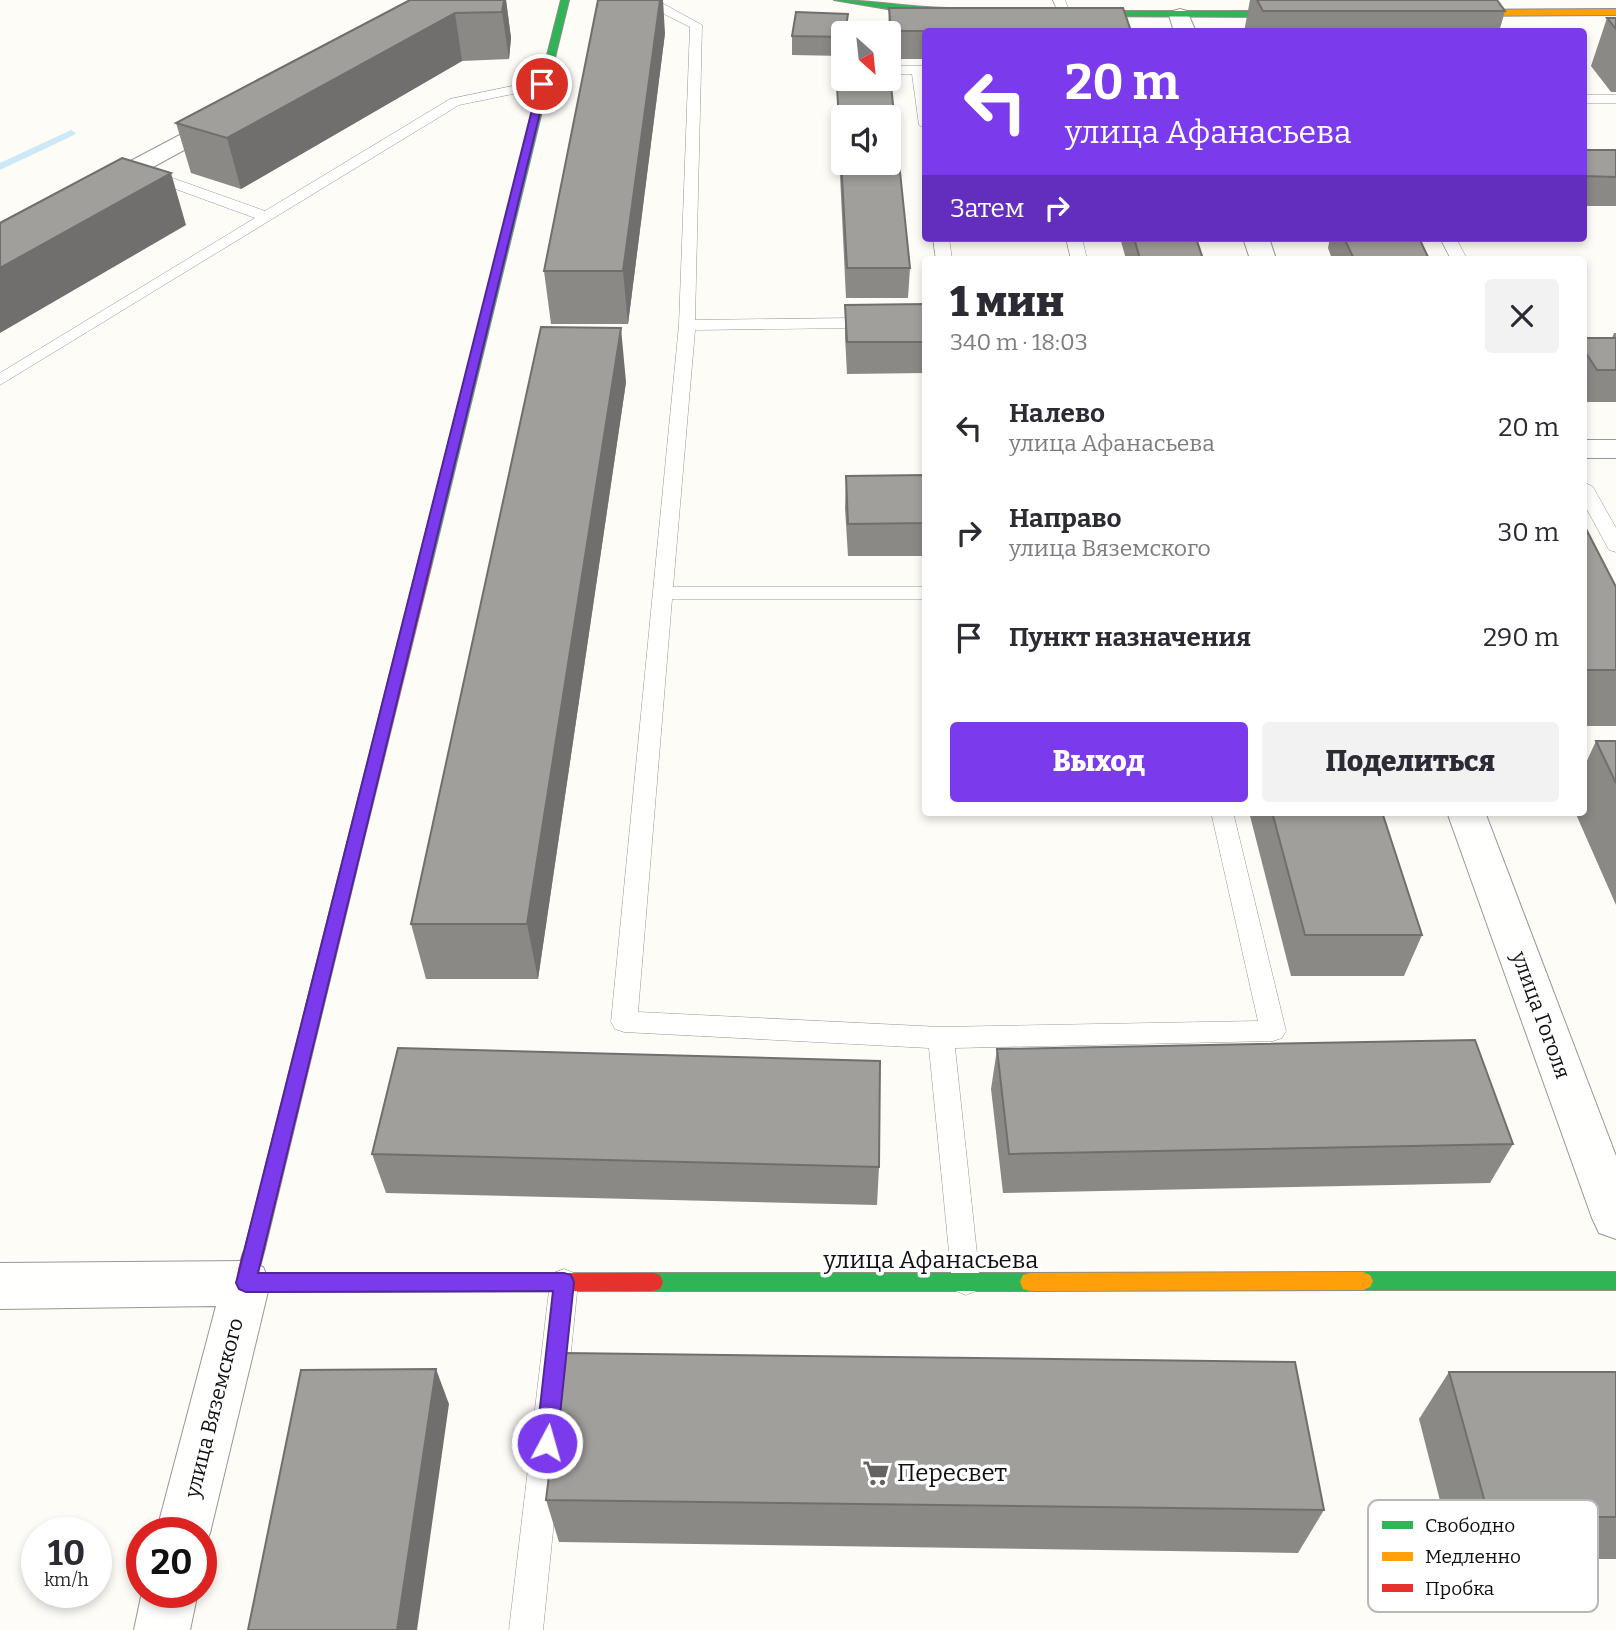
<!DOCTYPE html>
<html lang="ru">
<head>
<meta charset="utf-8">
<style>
  body { margin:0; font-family:Bitter,serif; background:#f2f2f3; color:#2b2b33; height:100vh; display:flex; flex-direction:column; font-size:26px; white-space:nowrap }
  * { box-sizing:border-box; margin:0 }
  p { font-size:23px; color:#7c7c81 }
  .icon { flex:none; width:38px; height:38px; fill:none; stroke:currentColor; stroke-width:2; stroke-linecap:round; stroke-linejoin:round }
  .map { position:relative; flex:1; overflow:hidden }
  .details { position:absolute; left:922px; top:256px; width:665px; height:560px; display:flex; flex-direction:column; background:#fff; border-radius:7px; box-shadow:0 4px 10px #0003 }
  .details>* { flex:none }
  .top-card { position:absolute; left:922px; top:28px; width:665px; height:214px; border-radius:7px; box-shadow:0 4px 10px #0003; background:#7c3aed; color:#fff; overflow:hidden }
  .needle { width:46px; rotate:153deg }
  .buttons { position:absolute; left:831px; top:21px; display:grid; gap:14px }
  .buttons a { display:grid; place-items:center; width:70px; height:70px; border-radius:7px; background:#fff; box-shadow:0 4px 10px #0003; font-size:35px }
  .speed { position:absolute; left:21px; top:1517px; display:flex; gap:14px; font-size:35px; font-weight:700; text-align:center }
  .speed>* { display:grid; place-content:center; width:91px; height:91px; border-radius:50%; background:#fff; box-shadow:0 4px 10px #0003; line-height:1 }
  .speed small { font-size:18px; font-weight:400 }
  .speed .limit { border:10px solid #d22; background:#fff; color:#111 }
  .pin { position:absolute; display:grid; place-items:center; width:60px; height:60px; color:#fff; margin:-30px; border:4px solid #fff; border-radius:50%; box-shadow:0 2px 7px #0007 }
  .me { position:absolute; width:77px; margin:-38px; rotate:6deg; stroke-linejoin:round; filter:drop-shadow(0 0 5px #0008) }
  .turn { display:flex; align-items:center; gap:24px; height:147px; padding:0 28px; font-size:32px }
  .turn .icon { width:91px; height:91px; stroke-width:2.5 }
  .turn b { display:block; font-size:49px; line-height:60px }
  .then { display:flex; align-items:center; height:66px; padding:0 28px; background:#0003; gap:14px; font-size:26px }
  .round { display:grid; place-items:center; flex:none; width:74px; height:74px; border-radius:7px; background:#f2f2f3 }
  .head { display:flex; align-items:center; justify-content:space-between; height:119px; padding:0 28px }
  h1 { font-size:42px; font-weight:800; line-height:52px }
  .cta { display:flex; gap:14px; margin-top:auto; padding:14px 28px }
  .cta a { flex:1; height:80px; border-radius:7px; background:#7c3aed; color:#fff; font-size:28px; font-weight:800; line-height:80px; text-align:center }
  .cta a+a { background:#f2f2f3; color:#2b2b33 }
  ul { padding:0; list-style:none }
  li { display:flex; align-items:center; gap:21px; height:105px; padding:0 28px }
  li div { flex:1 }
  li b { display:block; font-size:26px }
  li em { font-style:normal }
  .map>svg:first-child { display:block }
</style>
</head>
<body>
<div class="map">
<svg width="1616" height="1630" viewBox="0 0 1616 1630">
  <rect width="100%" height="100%" fill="#fdfcf7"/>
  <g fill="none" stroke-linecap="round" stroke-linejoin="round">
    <path fill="#cde8f7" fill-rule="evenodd" d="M71,130L76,133L74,135L0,170V163Z"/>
    <g stroke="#979795" stroke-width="1">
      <g id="lane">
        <path d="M625,0L660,2L702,25L695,320L926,317V327L695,330L673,587H926V599H672L638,1012L941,1027L1258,1021L1211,812H1233L1286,1031L1282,1038L1273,1041L955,1048L980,1282L976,1291L966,1295L956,1291L952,1282L929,1048L624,1032L615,1029L611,1022L679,325L690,27L652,8Z"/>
        <path d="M1053,0H1065L1070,14L1068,17H1060Z"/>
        <path d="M889,66H926V129L919,125L912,74H889Z"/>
        <path d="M542,80L549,84L547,87L459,105L0,385V373L255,218L140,176L138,173L140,170H150L265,211L450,99Z"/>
        <rect x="1584" y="95" width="32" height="8"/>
        <path d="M933,238H949L952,259H936Z"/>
        <path d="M1066,238H1082L1087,259H1071Z"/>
        <path d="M1440,238H1456L1467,259H1451Z"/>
        <path d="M1584,482L1593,487L1616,528V552L1609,550L1584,504Z"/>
        <path d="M564,1269L574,1273L578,1282L543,1630H509L550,1282L554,1273Z"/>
      </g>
    </g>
    <g stroke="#979795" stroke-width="2">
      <g id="street">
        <path d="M1180,9L1187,11L1196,32H1174L1169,15L1173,11Z"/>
        <path d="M229,109L237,111L241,116L237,121L9,246L0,248V230Z"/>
        <path d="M1243,238H1269L1276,259H1250Z"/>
        <rect x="1584" y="440" width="32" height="18"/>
        <path d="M1447,812H1485L1616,1156V1239L1599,1233L1592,1218Z"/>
        <path d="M246,1261L263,1267L270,1283L210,1533L201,1552V1533H156L216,1306L0,1309V1263Z"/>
        <path d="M142,1592H198L190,1630H134Z"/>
      </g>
    </g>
    <g stroke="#8e8d8b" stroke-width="2">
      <g id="fast">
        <path d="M561,0H569L432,563L425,567L418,563Z"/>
        <path d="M834,0C873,0 912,8 952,8L956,11L952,14H917Z"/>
        <path d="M1072,11H1299L1303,14L1299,17L1069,16V12Z"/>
        <path d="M1363,1272H1616V1290H1363L1356,1287L1353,1281L1356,1275Z"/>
        <path d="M653,1273H1030L1037,1275L1040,1282L1037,1289L1030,1291H653L646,1289L643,1282L646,1275Z"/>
      </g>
    </g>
    <g stroke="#8e8d8b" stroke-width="2">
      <g id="slow">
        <path d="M1616,9V15L1454,16L1450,13L1454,10Z"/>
        <path d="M355,837L361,839L363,843L265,1248L262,1254L255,1257L248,1254L245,1248L347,843L349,839Z"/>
        <path d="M1363,1272L1370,1275L1373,1281L1370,1287L1363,1290L1030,1291L1023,1289L1020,1282L1023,1275L1030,1273Z"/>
      </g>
    </g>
    <g stroke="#8e8d8b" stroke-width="2">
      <g id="jam">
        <path d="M425,559L432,563L363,843L361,847H349L347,843L418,563Z"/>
        <path d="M255,1239L262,1242L265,1248L258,1274L653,1273L660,1275L663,1282L660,1289L653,1291L246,1292L239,1290C233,1277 242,1254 248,1242Z"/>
      </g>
    </g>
    <use href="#lane" fill="#fffffe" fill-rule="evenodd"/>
    <use href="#street" fill="#fffffe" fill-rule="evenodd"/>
    <use href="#fast" fill="#30b455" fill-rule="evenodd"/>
    <use href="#slow" fill="#ff9f0a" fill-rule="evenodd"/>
    <use href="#jam" fill="#e5322d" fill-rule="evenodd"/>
  </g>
  <g fill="#8a8986">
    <path d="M410,0H506L511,38L509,59L462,61L241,189L191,173L176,123Z"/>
    <path d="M1250,0H1497L1505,11L1499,32H1244Z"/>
    <path d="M889,8H1123L1131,32H926V59H890L889,33H888Z"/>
    <path d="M1607,18H1616V92H1611L1591,66Z"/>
    <path d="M665,33L628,324H551L544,271Z"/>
    <path d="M844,33V56L792,55V36Z"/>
    <path d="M837,86L910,268L908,298H846L837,114Z"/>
    <rect x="1584" y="150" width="32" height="56"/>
    <path d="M1120,238H1196L1203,259H1126Z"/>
    <path d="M1330,238H1419L1429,259H1332L1328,248Z"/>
    <path d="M926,304V373L847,374L845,336V305Z"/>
    <path d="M1614,333H1616V402H1584V338H1612Z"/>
    <path d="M626,382L538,979H426L411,924Z"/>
    <path d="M926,475V556H848L845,508L846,476Z"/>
    <path d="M1584,525L1616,587V726H1584Z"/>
    <path d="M1596,741H1616V905L1575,812H1584V767Z"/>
    <path d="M1249,812H1382L1422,935L1404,976H1291Z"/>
    <path d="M997,1049L1513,1144L1490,1183L1003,1193L991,1089Z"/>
    <path d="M372,1154L879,1167L877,1205L386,1193Z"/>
    <path d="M1449,1372H1616V1559H1455L1419,1419Z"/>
    <path d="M546,1500L1324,1510L1298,1553L559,1542Z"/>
  </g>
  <g fill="#716f6d">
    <path d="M504,0H506L511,38L509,59L502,12Z"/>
    <path d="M660,0H663L665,33L628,324L623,271Z"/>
    <path d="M455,13L462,61L241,189L227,138Z"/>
    <path d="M171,173L186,225L0,333V268Z"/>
    <path d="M621,328L626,382L538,979L527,924Z"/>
    <path d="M436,1369L449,1404L417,1630H397Z"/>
  </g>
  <g fill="#a19f9c" stroke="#716f6d" stroke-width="2" fill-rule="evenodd">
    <path d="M410,0H504L502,12L455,13L227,138L176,123Z"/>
    <path d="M598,0H660L623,271H544Z"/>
    <path d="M1257,0H1497L1505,11H1263Z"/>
    <path d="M889,8H1123L1131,31H891Z"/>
    <path d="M796,12L848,14L845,33H844V37L792,36Z"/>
    <path d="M1607,18H1616V29Z"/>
    <path d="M891,85L910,268H847L837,86ZM844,117H889V163H844Z"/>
    <path d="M1584,150H1616V177L1584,176Z"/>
    <path d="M122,158L171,173L0,268V223Z"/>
    <path d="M1134,238H1196L1203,259H1140Z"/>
    <path d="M1344,238H1419L1429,259H1354Z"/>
    <path d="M926,304V342H847L845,305Z"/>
    <path d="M541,327L621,328L527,924H411Z"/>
    <path d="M1584,338H1616V370H1597L1584,350Z"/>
    <path d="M926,475V523L848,524L846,476Z"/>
    <path d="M1584,525L1616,587V670H1584Z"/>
    <path d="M1596,741H1616V783Z"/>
    <path d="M1272,812H1382L1422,935H1305Z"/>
    <path d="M1475,1040L1513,1144L1009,1154L997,1049Z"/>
    <path d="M398,1048L880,1061L879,1167L372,1154Z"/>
    <path d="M564,1353L1295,1362L1324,1510L546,1500Z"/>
    <path d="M436,1369L397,1630H248L301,1370Z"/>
    <path d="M1449,1372H1616V1517H1489Z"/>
  </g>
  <path fill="#7c3aed" stroke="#51269a" stroke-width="2" d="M539,82L547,84L258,1273H564L571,1275L574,1282L557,1443L554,1450L547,1453L539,1450L536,1443L553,1291L246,1292L239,1289L236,1283Z"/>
  <defs>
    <g id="supermarket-bare" transform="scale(2.1)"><path d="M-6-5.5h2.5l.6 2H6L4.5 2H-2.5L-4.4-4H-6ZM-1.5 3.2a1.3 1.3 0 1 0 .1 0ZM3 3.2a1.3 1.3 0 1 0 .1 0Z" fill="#646362" stroke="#fff" stroke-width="2.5" paint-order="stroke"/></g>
  </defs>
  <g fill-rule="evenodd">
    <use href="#supermarket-bare" x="876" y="1473"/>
  </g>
  <g text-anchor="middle" stroke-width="7" stroke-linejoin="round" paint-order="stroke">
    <g font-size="21" fill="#111" stroke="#fff">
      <text transform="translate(1541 1015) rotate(70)" y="7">улица Гоголя</text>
      <text transform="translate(214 1408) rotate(-76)" y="7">улица Вяземского</text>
    </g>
    <g font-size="24" fill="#111" stroke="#fff">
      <text x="931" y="1268">улица Афанасьева</text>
    </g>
    <g font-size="24" fill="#111" stroke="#fff" text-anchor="start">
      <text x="897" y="1481">Пересвет</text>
    </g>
  </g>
  <rect x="1368" y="1500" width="230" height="112" rx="10" fill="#fff" stroke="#b8b8b8" stroke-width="2"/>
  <rect x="1382" y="1521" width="31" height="8" fill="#30b455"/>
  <rect x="1382" y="1552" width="31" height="9" fill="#ff9f0a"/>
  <rect x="1382" y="1584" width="31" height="8" fill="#e5322d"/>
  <g font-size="19" fill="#111">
    <text x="1425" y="1532">Свободно</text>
    <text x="1425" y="1563">Медленно</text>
    <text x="1425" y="1595">Пробка</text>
  </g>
</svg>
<div class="buttons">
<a><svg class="needle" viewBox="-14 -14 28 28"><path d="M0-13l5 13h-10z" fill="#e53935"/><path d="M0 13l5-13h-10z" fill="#7c7c81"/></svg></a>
<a><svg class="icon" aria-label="sound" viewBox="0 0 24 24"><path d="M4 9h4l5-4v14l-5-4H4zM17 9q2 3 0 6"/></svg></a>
</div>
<div class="speed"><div>10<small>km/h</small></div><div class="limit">20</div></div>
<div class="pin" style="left:542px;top:84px;background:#d93025"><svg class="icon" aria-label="arrive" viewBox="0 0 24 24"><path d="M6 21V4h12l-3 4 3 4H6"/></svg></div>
<svg class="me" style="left:547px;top:1443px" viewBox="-20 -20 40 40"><circle r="17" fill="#7c3aed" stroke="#fff" stroke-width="3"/><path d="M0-11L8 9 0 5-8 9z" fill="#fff"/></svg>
<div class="top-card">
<div class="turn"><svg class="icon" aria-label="left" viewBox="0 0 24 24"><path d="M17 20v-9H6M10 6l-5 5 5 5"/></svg><div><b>20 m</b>улица Афанасьева</div></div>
<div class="then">Затем<svg class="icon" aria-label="right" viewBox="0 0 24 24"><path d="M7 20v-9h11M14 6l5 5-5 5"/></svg></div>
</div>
<section class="details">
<div class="head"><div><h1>1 мин</h1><p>340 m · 18:03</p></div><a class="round"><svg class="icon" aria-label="close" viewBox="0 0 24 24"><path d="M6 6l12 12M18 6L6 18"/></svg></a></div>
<ul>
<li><svg class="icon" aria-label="left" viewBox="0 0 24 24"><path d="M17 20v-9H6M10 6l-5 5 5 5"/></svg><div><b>Налево</b><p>улица Афанасьева</p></div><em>20 m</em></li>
<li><svg class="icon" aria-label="right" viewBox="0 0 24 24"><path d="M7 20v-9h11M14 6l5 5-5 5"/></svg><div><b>Направо</b><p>улица Вяземского</p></div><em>30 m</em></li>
<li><svg class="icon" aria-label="arrive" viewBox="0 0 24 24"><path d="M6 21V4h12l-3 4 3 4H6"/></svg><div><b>Пункт назначения</b></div><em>290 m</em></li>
</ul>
<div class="cta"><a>Выход</a><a>Поделиться</a></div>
</section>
</div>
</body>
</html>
